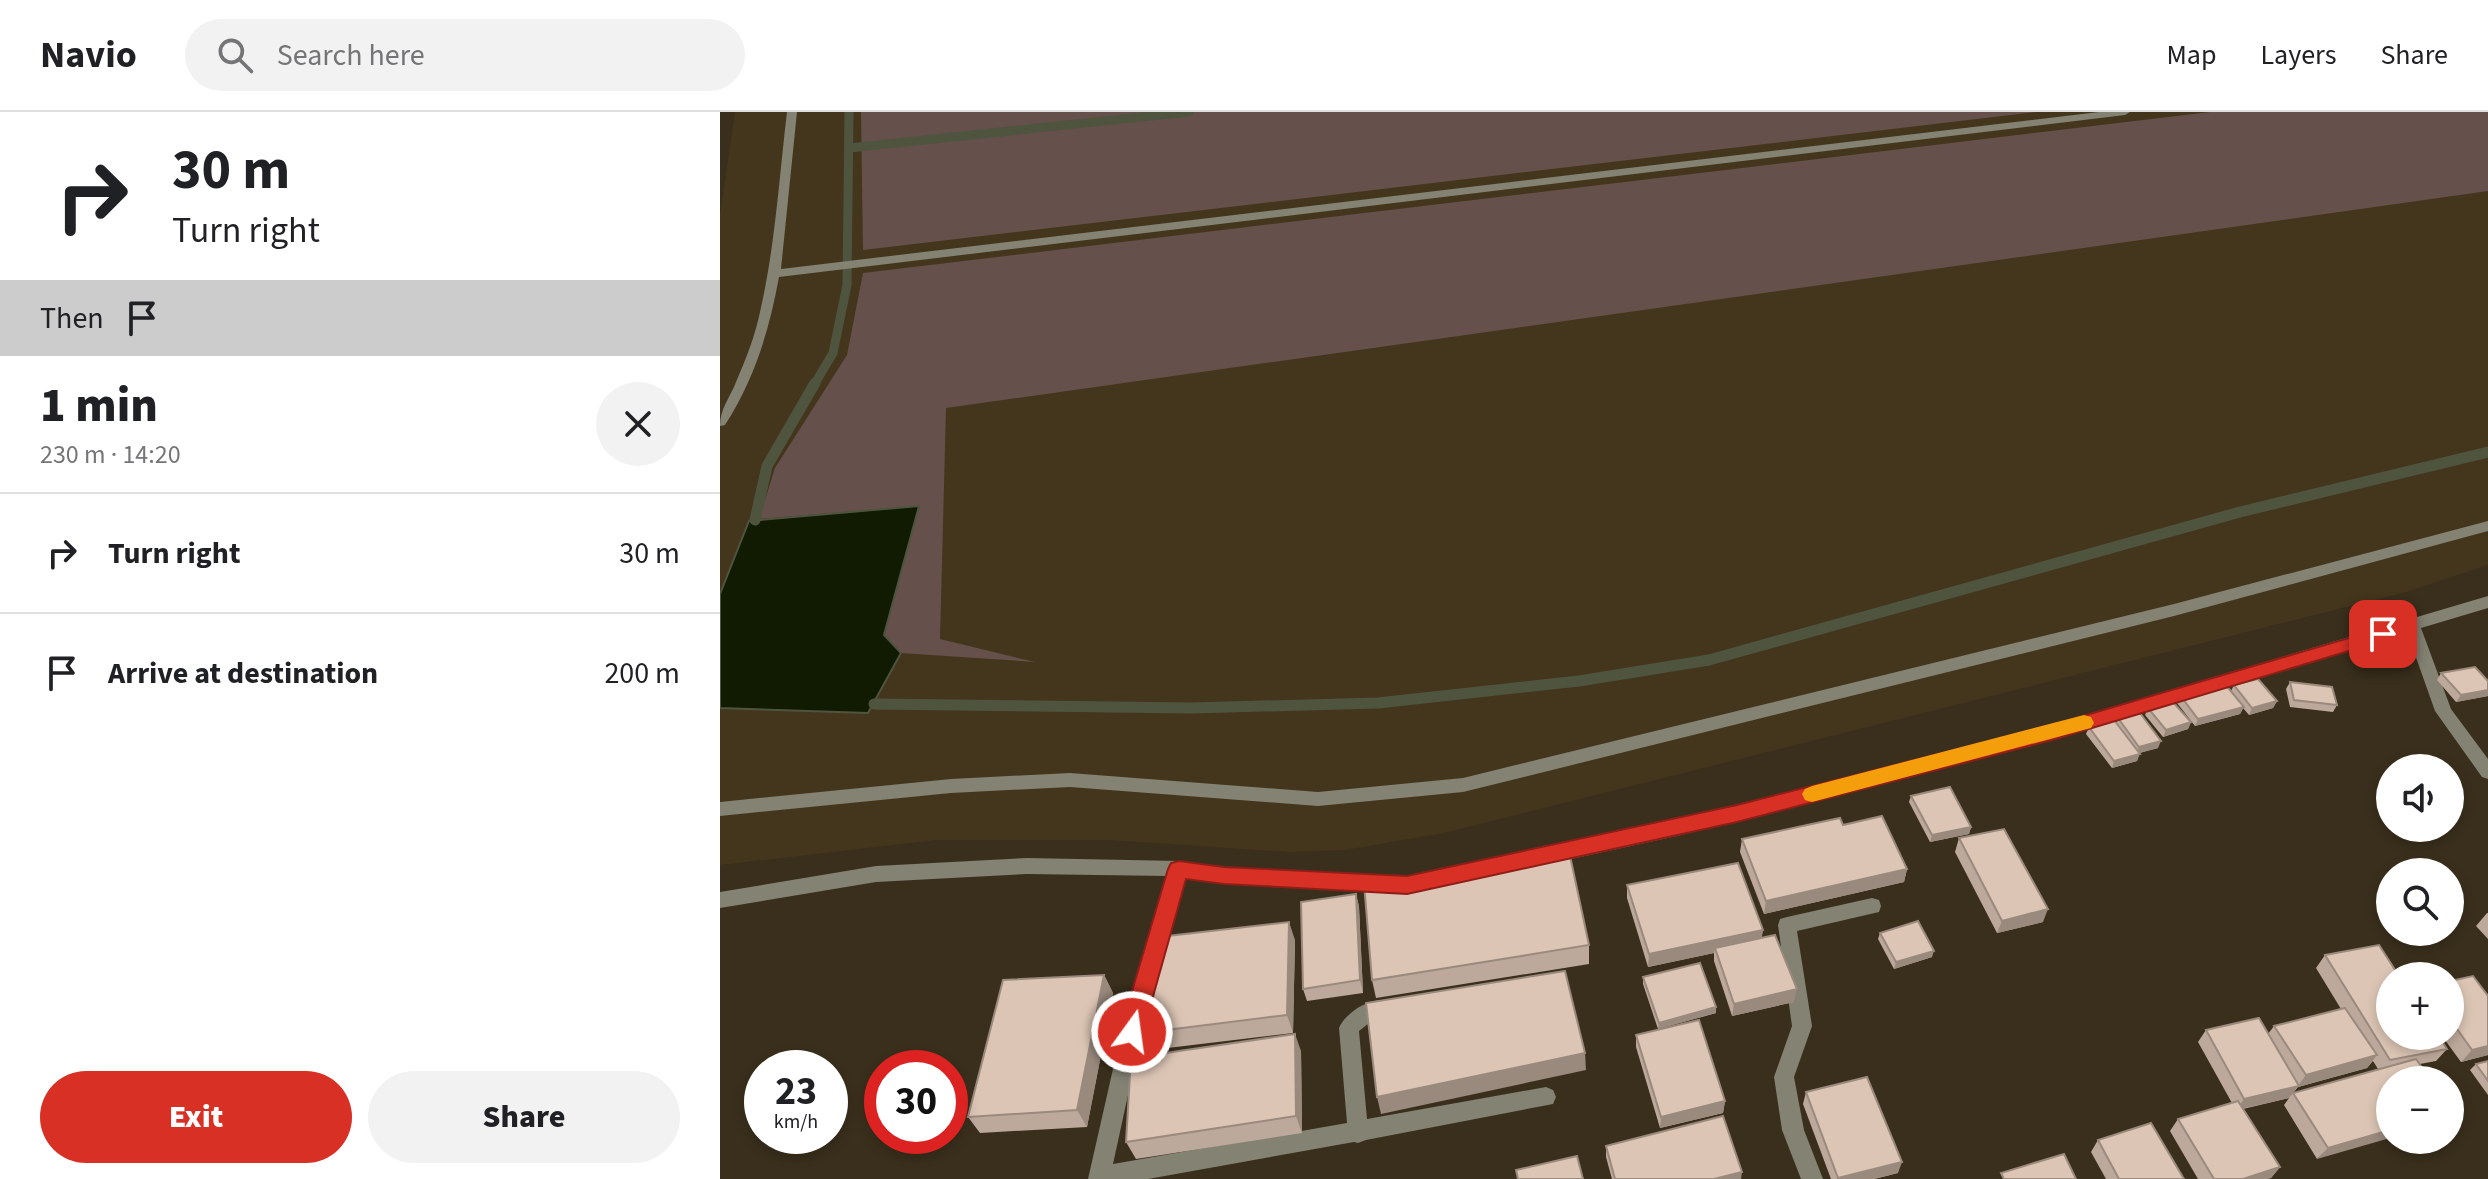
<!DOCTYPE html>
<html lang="en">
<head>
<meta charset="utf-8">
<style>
  body { margin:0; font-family:"Source Sans 3",sans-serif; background:#f2f2f2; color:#202124; height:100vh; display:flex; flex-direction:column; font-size:30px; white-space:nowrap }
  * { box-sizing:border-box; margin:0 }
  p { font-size:26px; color:#757577 }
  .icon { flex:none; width:44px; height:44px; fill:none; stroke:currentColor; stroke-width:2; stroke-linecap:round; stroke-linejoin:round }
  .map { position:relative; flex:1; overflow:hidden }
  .drawer { display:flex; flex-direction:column; background:#fff; width:720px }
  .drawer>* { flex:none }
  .guide { background:#fff; color:#202124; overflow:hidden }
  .controls { position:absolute; left:1656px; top:642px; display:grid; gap:16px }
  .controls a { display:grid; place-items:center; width:88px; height:88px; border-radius:50%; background:#fff; box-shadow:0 4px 12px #0003; font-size:40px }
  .speed { position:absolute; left:24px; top:938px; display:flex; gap:16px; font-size:40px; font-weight:700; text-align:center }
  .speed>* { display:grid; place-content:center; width:104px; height:104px; border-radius:50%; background:#fff; box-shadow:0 4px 12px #0003; line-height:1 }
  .speed small { font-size:20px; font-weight:400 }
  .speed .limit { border:12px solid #d22; background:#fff; color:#111 }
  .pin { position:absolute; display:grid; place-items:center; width:68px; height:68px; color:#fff; margin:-34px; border-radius:16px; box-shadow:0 4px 12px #0006 }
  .me { position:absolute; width:88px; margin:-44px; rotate:14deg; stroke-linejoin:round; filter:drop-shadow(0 0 6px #0008) }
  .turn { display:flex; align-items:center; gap:28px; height:168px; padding:0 40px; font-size:36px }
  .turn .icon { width:104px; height:104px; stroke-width:2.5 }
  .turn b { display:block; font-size:56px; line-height:68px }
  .then { display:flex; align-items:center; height:76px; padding:0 40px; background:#0003; gap:16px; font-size:30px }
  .round { display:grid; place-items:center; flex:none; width:84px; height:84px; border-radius:42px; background:#f2f2f2 }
  .head { display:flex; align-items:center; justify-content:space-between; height:136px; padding:0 40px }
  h1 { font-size:48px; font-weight:800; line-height:60px }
  .primary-button { display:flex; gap:16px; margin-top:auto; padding:16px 40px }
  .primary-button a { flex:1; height:92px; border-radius:48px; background:#d93025; color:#fff; font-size:32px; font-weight:800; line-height:92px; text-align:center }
  .primary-button a+a { background:#f2f2f2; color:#202124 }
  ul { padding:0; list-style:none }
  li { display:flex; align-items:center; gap:24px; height:120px; padding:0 40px; border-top:2px solid #e0e0e0 }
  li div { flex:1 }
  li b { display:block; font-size:30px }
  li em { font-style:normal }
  header { display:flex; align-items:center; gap:48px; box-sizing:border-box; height:112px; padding:0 40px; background:#fff; border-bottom:2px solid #e0e0e0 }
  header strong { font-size:38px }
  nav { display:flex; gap:44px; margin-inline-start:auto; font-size:28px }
  .search { width:560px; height:72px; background:#f2f2f2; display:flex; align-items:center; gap:20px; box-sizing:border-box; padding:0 28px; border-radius:44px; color:#757577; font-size:30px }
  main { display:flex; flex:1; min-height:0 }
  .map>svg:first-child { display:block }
</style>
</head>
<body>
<header>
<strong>Navio</strong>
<div class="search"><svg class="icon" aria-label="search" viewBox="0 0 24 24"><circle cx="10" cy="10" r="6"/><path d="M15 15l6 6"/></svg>Search here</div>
<nav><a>Map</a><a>Layers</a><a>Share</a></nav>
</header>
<main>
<section class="drawer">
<div class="guide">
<div class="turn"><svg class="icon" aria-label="right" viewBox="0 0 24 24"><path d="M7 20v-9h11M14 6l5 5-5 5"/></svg><div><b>30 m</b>Turn right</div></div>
<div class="then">Then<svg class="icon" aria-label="arrive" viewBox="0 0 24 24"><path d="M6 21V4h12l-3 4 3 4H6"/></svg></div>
</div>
<div class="head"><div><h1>1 min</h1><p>230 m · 14:20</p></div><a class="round"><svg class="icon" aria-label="close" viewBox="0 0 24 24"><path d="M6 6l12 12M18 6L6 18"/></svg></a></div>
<ul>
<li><svg class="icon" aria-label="right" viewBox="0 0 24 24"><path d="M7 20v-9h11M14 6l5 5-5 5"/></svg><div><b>Turn right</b></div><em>30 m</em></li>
<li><svg class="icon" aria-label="arrive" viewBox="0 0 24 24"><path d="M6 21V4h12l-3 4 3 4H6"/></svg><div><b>Arrive at destination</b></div><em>200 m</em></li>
</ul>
<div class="primary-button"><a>Exit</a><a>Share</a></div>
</section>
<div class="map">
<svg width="1768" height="1067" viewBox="0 0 1768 1067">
  <rect width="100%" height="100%" fill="#3a2f1c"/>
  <path fill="#44361c" d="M15,0H1768V453L1686,480L724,721L625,738L568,740L390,728H216L0,753V103Z"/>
  <g fill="#66504b">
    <path d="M141,0H1317L143,138Z"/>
    <path d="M1490,0H1768V79L226,296L220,527L315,550L181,541L164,524L199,394L39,407L55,356L127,243L143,161Z"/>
  </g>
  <path fill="#111b02" stroke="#4f543f" stroke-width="2" d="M199,394L164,523L181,541L148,601L0,596V482L29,409Z"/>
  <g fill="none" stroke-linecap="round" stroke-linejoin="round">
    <g stroke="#4f543f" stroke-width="9">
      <path d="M129,36L469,0"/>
      <path d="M94,273L113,241L127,173L129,0"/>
    </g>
    <g stroke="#4f543f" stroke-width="11">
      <path d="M35,408L47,354L95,271"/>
      <path d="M154,592L471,596L658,591L859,569L989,548L1520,400L1768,340"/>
    </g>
    <g fill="#838273" fill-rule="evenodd">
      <path d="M67,0H77L61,157L1379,0H1410L1405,3L59,165C49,219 35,266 5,313L0,314C0,296 10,286 16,270C26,247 35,224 40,200C55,135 59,67 67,0Z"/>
      <path d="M1768,409V419L1454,504L743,680L598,694L350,675L231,681L0,704V690L231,667L350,661L598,680L743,666L1454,492Z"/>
    </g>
    <g fill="#838273" fill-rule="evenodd">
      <path d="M1768,484V496L1701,516L1731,597L1768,647V667L1762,665L1715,599L1687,520L1332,627L961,723L828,752L822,749L819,744L822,739L828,736L961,709L1332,613Z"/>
      <path d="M307,746L459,749L504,756L663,764L670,766L672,772L670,778L663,780L504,772L466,766L428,891L393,1052L627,1011L619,916C627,898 655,882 674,890L677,896L674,902L653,908L639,919L647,1007L826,975L833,978L836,985L833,992L646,1028L638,1031L634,1030L428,1067H368L408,891L447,764L307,762L156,770L0,796V780L156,754Z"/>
      <path d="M1152,786L1159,788L1161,794L1159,800L1077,819L1092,914L1074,965L1084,1018L1103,1067H1081L1062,1018L1054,965L1072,914L1058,813L1060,807L1067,805Z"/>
    </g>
  </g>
  <g fill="#bda99b" fill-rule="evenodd">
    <path d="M1721,561L1768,569V584L1736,590L1717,568Z"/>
    <path d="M1570,570L1617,593L1613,600L1570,595L1566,577Z"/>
    <path d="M1514,573L1557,589L1553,596L1529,603L1523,596L1520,602L1475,614L1457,591L1460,583L1511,579Z"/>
    <path d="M1428,596L1471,610L1468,617L1443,625L1425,603Z"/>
    <path d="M1398,606L1438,636L1419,641L1417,649L1392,656L1366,622L1369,615L1396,612Z"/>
    <path d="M1191,684L1251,715L1249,722L1210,730L1189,690Z"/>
    <path d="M1123,713L1187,757L1184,770L1044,802L1020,740L1022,727Z"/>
    <path d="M1239,726L1323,810L1277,821L1235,740Z"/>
    <path d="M907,773L1043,818L1041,826L1074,890L1012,904L994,849V841L928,855L907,786Z"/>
    <path d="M636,782L639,795L643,881L587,889L583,877Z"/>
    <path d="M1767,801H1768V827L1756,814Z"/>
    <path d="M1160,821L1212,845L1174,857L1158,827Z"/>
    <path d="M575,828L573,921L439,937L430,920Z"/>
    <path d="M869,833V852L656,886L652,868Z"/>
    <path d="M1605,843L1727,937L1716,949L1700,952L1597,1047L1564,993L1569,986L1523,997L1560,1055L1551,1066L1547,1067H1478L1450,1019L1458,1007L1512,991L1478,930L1486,918L1548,922L1554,914L1621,897L1596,856ZM1653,949L1658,957L1573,981L1578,975L1647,956Z"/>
    <path d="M384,863L393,881L367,1015L260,1021L248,1005Z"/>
    <path d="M923,865L996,901L938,917L923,872Z"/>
    <path d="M1730,869L1768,943L1741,950L1722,924H1730Z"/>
    <path d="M916,923L1005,989L1003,1001L940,1016L916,935Z"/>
    <path d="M581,939L582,1021L416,1047L406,1030Z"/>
    <path d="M1768,949V983L1750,958L1756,952Z"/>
    <path d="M1086,980L1178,1061L1154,1067H1111L1083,992Z"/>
    <path d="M1378,1028L1464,1067H1386L1371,1040Z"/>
    <path d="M886,1034L1021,1067H892L886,1045Z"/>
  </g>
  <g fill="#9a8a7e">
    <path d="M1768,578V584L1736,590L1741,583Z"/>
    <path d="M1557,589L1553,596L1529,603L1532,596Z"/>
    <path d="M1524,595L1520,602L1475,614L1478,607Z"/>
    <path d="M1471,610L1468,617L1443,625L1446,618Z"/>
    <path d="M1441,629L1438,636L1416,642L1419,635Z"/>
    <path d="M1420,642L1417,649L1392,656L1394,649Z"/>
    <path d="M1251,715L1249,722L1210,730L1212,723Z"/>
    <path d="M1187,757L1184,770L1044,802L1046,789Z"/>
    <path d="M636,782L639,795L643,881L640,868Z"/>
    <path d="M1328,797L1323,810L1277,821L1282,809Z"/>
    <path d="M569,810L575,828L573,921L567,903Z"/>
    <path d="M1043,818L1041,831L995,836L994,841L928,855L929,842Z"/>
    <path d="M1214,839L1212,845L1174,857L1176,850Z"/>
    <path d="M384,863L393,881L367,1015L357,998Z"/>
    <path d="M1077,877L1074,890L1012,904L1014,892Z"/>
    <path d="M996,895V901L938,917L939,911Z"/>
    <path d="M575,922L581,939L582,1021L576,1004Z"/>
    <path d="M1768,934V943L1741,950L1752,938Z"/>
    <path d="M865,941L866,958L661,1002L657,985Z"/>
    <path d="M1657,943L1647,956L1578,975L1569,986L1516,998L1524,987L1577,975L1586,963Z"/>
    <path d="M1005,989L1003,1001L940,1016L941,1005Z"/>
    <path d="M1670,1018V1026L1597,1047L1608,1036Z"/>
    <path d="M1182,1050L1178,1061L1154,1067H1117Z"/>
    <path d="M1560,1055L1551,1066L1547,1067H1523Z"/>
    <path d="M1022,1060L1021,1067H994Z"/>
  </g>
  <g fill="#dcc5b4" stroke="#9a8a7e" stroke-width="2">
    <path d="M1755,555L1768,569V578L1741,583L1721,561Z"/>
    <path d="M1538,567L1557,589L1532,596L1514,573Z"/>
    <path d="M1570,570L1612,575L1617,593L1574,588Z"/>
    <path d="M1505,572L1524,595L1478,607L1460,583Z"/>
    <path d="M1452,589L1471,610L1446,618L1428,596Z"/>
    <path d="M1420,601L1441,629L1419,635L1398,606Z"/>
    <path d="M1394,608L1420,642L1394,649L1369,615Z"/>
    <path d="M1230,675L1251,715L1212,723L1191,684Z"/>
    <path d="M1162,704L1187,757L1046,789L1022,727L1120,706L1123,713Z"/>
    <path d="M1284,717L1328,797L1282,809L1239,726Z"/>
    <path d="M849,739L869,833L652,868L644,771Z"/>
    <path d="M1018,751L1043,818L929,842L907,773Z"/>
    <path d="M636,782L640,868L583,877L581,790Z"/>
    <path d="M1198,809L1214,839L1176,850L1160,821Z"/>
    <path d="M569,810L567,903L430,920L439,825Z"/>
    <path d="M1055,823L1077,877L1014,892L995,836Z"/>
    <path d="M1659,833L1679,864H1670V924H1719L1727,937L1670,948L1605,843Z"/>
    <path d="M980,851L996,895L939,911L923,865Z"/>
    <path d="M845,859L865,941L657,985L646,891Z"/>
    <path d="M384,863L357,998L248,1005L283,868Z"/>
    <path d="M1753,864L1768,884V934L1752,938L1730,907V869Z"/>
    <path d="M1625,896L1657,943L1586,963L1554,914Z"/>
    <path d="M1539,906L1579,974L1524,987L1486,918Z"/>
    <path d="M979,908L1005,989L941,1005L916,923Z"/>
    <path d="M575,922L576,1004L406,1030L411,946Z"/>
    <path d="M1696,947L1711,968H1670V1018L1608,1036L1573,981Z"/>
    <path d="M1768,949V969L1756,952Z"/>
    <path d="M1147,965L1182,1050L1118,1066L1086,980Z"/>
    <path d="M1518,989L1560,1055L1523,1067H1494L1458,1007Z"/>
    <path d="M1003,1004L1022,1060L994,1067H895L886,1034Z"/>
    <path d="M1431,1011L1464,1067H1399L1378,1028Z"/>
    <path d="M1344,1042L1356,1067H1284L1281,1061Z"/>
    <path d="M857,1044L863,1067H798L796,1058Z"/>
  </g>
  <path fill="#d93025" stroke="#8d1f18" stroke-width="2" d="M1663,516L1672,522L1669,527L1332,628L1017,710L687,782L504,772L466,767L423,920L420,927L412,930L404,927L400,920L448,757L451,751L459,749L504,755L687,764L1017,693L1332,613Z"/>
  <path fill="#f59e0b" d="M1364,603L1371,605L1374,611L1371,616L1092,690L1085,688L1082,682L1085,677L1092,674Z"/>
</svg>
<div class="controls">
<a><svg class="icon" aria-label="sound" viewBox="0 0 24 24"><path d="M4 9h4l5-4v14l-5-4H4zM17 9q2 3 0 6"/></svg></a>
<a><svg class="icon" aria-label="search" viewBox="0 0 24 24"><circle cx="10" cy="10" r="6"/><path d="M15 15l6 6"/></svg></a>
<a>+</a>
<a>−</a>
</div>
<div class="speed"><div>23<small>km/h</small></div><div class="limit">30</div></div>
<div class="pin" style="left:1663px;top:522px;background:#d93025"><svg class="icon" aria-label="arrive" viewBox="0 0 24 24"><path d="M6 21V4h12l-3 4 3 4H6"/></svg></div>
<svg class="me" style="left:412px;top:920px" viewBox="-20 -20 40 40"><circle r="17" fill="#d93025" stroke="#fff" stroke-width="3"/><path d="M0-11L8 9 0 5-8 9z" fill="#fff"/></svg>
</div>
</main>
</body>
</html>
